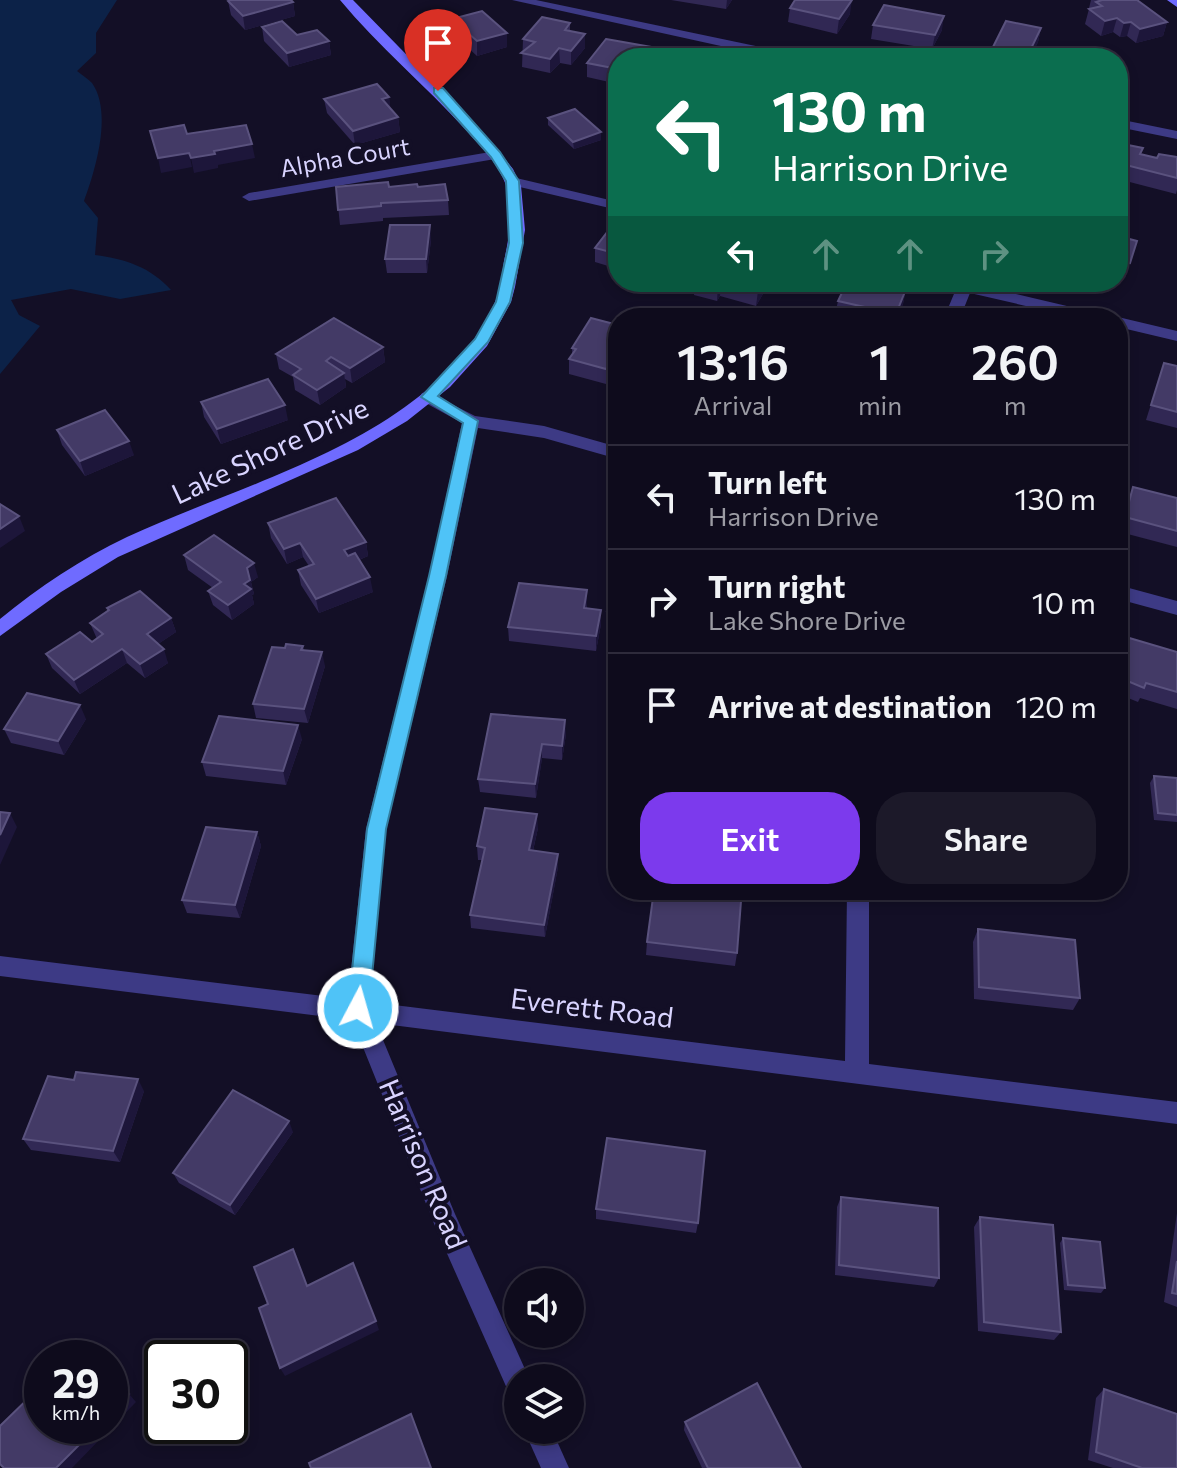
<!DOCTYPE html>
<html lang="en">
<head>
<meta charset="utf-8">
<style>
  body { margin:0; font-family:Commissioner,sans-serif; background:#1c1929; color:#f1f3f6; height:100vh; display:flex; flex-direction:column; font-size:30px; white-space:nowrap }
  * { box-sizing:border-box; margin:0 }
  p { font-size:26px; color:#9b9ba3 }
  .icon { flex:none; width:44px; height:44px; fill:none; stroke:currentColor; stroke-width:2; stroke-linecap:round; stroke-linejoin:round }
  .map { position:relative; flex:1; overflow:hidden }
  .sheet { position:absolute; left:608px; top:308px; width:520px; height:592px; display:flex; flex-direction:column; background:#0e0b1c; border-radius:32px; box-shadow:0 4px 12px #0003,0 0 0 2px #2e2b3b }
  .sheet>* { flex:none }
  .top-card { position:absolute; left:608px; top:48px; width:520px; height:244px; border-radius:32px; box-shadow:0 4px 12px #0003,0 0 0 2px #2e2b3b; background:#0b6e4f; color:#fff; overflow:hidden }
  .tools { position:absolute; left:504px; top:1268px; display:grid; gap:16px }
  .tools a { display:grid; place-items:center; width:80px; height:80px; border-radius:50%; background:#0e0b1c; box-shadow:0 4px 12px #0003,0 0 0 2px #2e2b3b; font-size:40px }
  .speed { position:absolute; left:24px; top:1340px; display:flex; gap:16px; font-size:40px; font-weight:700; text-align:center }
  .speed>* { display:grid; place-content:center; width:104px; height:104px; border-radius:50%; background:#0e0b1c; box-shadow:0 4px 12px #0003,0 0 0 2px #2e2b3b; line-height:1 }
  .speed small { font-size:20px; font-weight:400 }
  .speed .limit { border:4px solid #111; border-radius:12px; background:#fff; color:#111 }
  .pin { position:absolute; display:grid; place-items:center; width:68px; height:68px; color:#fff; margin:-82px -34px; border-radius:50% 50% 50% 0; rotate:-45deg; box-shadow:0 0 8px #0007 }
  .pin .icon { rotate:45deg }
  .me { position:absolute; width:88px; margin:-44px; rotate:6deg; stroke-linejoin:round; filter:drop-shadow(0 0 6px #0008) }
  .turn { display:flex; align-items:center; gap:28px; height:168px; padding:0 32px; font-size:36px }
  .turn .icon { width:104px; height:104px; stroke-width:2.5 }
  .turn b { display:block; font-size:56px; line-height:68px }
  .lanes { display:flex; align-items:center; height:76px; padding:0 32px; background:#0003; justify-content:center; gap:40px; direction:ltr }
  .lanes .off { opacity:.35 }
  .eta { display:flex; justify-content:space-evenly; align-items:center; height:136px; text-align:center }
  .eta b { font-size:48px; font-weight:600; line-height:56px }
  .action { display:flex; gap:16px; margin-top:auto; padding:16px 32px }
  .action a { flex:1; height:92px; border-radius:32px; background:#7c3aed; color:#fff; font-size:32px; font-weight:600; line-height:92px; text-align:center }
  .action a+a { background:#1c1929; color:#f1f3f6 }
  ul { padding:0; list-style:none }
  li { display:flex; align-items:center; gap:24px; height:104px; padding:0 32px; border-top:2px solid #2e2b3b }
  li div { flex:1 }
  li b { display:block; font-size:30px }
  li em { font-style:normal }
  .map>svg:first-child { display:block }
</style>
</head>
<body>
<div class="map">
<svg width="1177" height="1468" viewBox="0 0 1177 1468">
  <rect width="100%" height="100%" fill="#130f26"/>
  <path fill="#0c2248" d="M0,0H117L96,33V53L77,71C82,75 88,79 92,83C113,113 95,171 84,201L98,218L95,255C126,259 150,267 171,290L120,299L71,289L11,300L19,315L40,326L0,374Z"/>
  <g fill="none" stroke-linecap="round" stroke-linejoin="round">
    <g fill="#3d3a85" fill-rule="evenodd">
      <path d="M512,0H536L794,54L801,58H775Z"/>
      <path d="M1118,119L1177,131V139L1118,127Z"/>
      <path d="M496,151L501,152V158L249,201L242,197L249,193Z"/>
      <path d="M512,177L618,202V210L507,184L505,181Z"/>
      <path d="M936,282H975L974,284L1105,315L1107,318H1078L970,293L960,318H944L956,289Z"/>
      <path d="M1118,317L1177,331V341L1118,327V318H1115Z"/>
      <path d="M428,392L475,416L544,426L618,447V459L544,438L478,428L447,576L386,829L370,1002L845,1061L847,890H869V1064L1177,1102V1124L376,1023L455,1214L529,1378H518V1397L509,1393L437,1231L352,1020L0,976V956L348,999L366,829L429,576L462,423L422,401L420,397L422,393Z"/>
      <path d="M1118,585L1177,601V615L1118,599Z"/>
      <path d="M524,1430H552L569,1468H541Z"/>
    </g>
    <g fill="#6f6bff" fill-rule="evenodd">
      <path d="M340,0H353L488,138L513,169L521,186L525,230L515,287L511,302L487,346L450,387L407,421L358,450L118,557L61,592L0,636V619C39,587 81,559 127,537C249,480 436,437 495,302C501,289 502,274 504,261C510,234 515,203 503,178C495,160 479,145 466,130C426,86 378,46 340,0Z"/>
      <path d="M1167,0H1177V7Z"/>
    </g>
  </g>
  <g fill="#312854">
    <path d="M671,0H732L726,9Z"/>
    <path d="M1091,0H1137L1167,22L1163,36L1136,43L1127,36L1120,37L1113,32L1101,36L1085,24L1089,9H1091L1089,8Z"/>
    <path d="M228,1L293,2L295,16L245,30L231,15Z"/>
    <path d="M790,8L850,14L837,34L788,22Z"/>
    <path d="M452,19L507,47L477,56L453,34Z"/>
    <path d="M570,23V31L585,48L571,65L560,63L550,73L522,67L523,39Z"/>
    <path d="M873,25L942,30L932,49L871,39Z"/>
    <path d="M262,27L297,35L329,41L331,55L289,67L264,41Z"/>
    <path d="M1041,28L1038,42L1030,58H990L992,49Z"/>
    <path d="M606,39L674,51V58H618V84L587,77V63Z"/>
    <path d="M389,97L390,109L398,117L400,132L355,145L327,113L324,99Z"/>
    <path d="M548,118L601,132V140L574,149L548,125Z"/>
    <path d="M1118,143L1141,154L1157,158L1177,157V190L1176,194L1118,179Z"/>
    <path d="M336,187H418L448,200L449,215L383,218V221L340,225Z"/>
    <path d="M618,223V269L595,262V248Z"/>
    <path d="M1118,236L1137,241L1125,278L1118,277Z"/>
    <path d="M431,240L427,273H387L385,259Z"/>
    <path d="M695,282H770L756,306L720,296L717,301L694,295Z"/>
    <path d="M906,289L903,304L897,318H846L835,315L838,301Z"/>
    <path d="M618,325V374L613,373L606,384L569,374V359L572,356V348Z"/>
    <path d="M383,347L385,362L352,383L345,379L346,387L320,405L295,390L293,377L279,369L276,354Z"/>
    <path d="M1164,363L1177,366V428L1146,420Z"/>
    <path d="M201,402L288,420L221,444L204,417Z"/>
    <path d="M57,430L134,455L85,476L62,445Z"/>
    <path d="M1133,487L1177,498V547L1120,532L1128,501Z"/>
    <path d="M268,523L366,542L368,556L359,560L373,592L319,613L301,585L298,570L309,566L303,557L287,564L271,538Z"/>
    <path d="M184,555L258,577L251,582L254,594L252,595L254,604L232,620L213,605L208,591L213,588L188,570Z"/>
    <path d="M618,562V626L607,625V611Z"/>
    <path d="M587,604V608L601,610V624L596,651L509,641L508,627Z"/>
    <path d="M107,608L171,618L176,632L158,644L168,663L145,678L127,663L80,694L52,668L46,654L92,642L97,639L90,623L108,611Z"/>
    <path d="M1126,637L1177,652V709L1140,698L1138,702L1118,694V658Z"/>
    <path d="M303,646L304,650L325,666L308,723L256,718L253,704L285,648Z"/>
    <path d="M491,714L566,734L562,760L542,758L536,798L480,792L478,779Z"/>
    <path d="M86,719L64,755L11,743L4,729Z"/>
    <path d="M302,739L286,785L206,776L202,762Z"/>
    <path d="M1154,776L1177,778V822L1154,820L1150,783Z"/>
    <path d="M538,828L533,851L558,854V867L545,937L471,928L470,915L482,860H478L477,846Z"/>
    <path d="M257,832L261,846L240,918L187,913L182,900Z"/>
    <path d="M978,929L1080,998L1073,1010L974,999L973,942Z"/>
    <path d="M647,942L737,953L735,966L646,955Z"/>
    <path d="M144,1091L120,1162L31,1150L23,1139Z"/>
    <path d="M293,1132L235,1215L179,1183L173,1173Z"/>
    <path d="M841,1197L939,1278L934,1287L835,1275L837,1207Z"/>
    <path d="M596,1209L698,1223L696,1233L596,1219Z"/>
    <path d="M1177,1213V1307L1164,1302Z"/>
    <path d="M980,1217L1061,1332L1054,1340L978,1331L974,1227Z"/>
    <path d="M1063,1238L1105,1288L1101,1293L1064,1290L1060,1243Z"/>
    <path d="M1104,1389L1177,1468H1113L1088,1460L1096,1398Z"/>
    <path d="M685,1422L801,1468H702L684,1430Z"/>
  </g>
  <g fill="#1d163a">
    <path d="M727,0H732L726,9Z"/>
    <path d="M852,0L850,14L837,34L839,19Z"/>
    <path d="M293,2L295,16L245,30L243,16Z"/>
    <path d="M944,16L942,30L932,49L935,35Z"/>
    <path d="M1117,18L1113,32L1101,36L1105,21Z"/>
    <path d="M1131,22L1127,36L1120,37L1124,23Z"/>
    <path d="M1167,22L1163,36L1136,43L1140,29Z"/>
    <path d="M1041,28L1038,42L1030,58H1027Z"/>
    <path d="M507,33V47L477,56V41Z"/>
    <path d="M585,34V48L571,65V51Z"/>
    <path d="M329,41L331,55L289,67L287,53Z"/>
    <path d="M559,48L560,63L550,73V59Z"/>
    <path d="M389,97L391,112L382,99Z"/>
    <path d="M398,117L400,132L355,145L353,131Z"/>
    <path d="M601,132V140L574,149L573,142Z"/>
    <path d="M252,144L255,158L218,165V168L194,173L191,158L214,151Z"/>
    <path d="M189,153L192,167L161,173L158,158Z"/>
    <path d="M430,225L431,240L427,273L426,259Z"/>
    <path d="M721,282L720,296L717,301L718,286Z"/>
    <path d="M763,282H770L756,306L758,291Z"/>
    <path d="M906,289L903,304L897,318H895Z"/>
    <path d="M383,347L385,362L352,383L350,368Z"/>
    <path d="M613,358V373L606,384V369Z"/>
    <path d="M344,373L346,387L320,405L317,390Z"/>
    <path d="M285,405L288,420L221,444L217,429Z"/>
    <path d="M129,441L134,455L85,476L80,461Z"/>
    <path d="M19,516L25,531L0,548V529Z"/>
    <path d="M366,542L368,556L346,565L344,550Z"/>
    <path d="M300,543L303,557L287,564L284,549Z"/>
    <path d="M254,563L258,577L251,582L254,594L252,595L254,604L232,620L228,605L244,584L247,568Z"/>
    <path d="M370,577L373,592L319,613L316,599Z"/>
    <path d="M587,590V604L584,622V608Z"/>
    <path d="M601,610V624L596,651V636Z"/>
    <path d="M171,618L176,632L152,648L147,634Z"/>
    <path d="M122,649L127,663L80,694L74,680Z"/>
    <path d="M164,649L168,663L145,678L140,664Z"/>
    <path d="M322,652L325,666L308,723L304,709Z"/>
    <path d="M80,705L86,719L64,755L58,741Z"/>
    <path d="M565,720L566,734L562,760V746Z"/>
    <path d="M298,725L302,739L286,785L283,771Z"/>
    <path d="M542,744V758L536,798L535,784Z"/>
    <path d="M10,813L17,827L0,865V835Z"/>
    <path d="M537,814L538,828L530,863L529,850Z"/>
    <path d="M257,832L261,846L240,918L235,905Z"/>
    <path d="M558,854V867L545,937L544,925Z"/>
    <path d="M138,1079L144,1091L120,1162L113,1151Z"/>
    <path d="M289,1121L293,1132L235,1215L230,1205Z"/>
    <path d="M376,1321L379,1330L285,1376L280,1368Z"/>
    <path d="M129,1394L136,1402L72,1468H56L98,1426H110V1413Z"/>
  </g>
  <g fill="#433a66" stroke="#5a527e" stroke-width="2">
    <path d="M230,0H291L293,2L243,16L228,1Z"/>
    <path d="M795,0H852L839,19L790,8Z"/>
    <path d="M1102,0H1137L1167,22L1140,29L1131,22L1124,23L1117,18L1105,21L1089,9L1102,6L1096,2Z"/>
    <path d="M884,5L944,16L935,35L873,25Z"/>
    <path d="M482,11L507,33L477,41L452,19Z"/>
    <path d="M542,17L570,23L565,30L585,34L571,51L559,48L550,59L521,53L535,42L523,39Z"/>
    <path d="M282,21L297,35L317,30L329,41L287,53L262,27Z"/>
    <path d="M1006,21L1041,28L1028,55L992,49Z"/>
    <path d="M606,39L674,51L668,58H618V69L587,63Z"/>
    <path d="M1050,47L1085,53L1084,55L1097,58H1041L1045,49Z"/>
    <path d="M377,84L389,97L382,99L398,117L353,131L324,99Z"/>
    <path d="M575,109L601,132L573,142L548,118Z"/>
    <path d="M184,125L187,134L246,125L252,144L214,151L215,154L191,158L189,153L158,158L150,131Z"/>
    <path d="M1118,143L1143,148L1140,154L1157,158L1159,154L1177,157V178L1118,163Z"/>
    <path d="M388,182L389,187L417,184L418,187L445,184L448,200L381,203V206L338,210L336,187Z"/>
    <path d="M1118,187L1123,188L1118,202Z"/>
    <path d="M615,222L618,223V254L595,248Z"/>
    <path d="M390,225H430L426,259H385Z"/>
    <path d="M1118,236L1137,241L1130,263L1118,261Z"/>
    <path d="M702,282H721L718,286Z"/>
    <path d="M722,282H763L758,291Z"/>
    <path d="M847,282H874L906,289L896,314L838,301Z"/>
    <path d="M334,318L383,347L350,368L331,357L326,361L344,373L317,390L293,375L301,369L276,354Z"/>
    <path d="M591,318L618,325V359L613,358L606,369L569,359L576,349L572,348Z"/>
    <path d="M1164,363L1177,366V412L1151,405Z"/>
    <path d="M268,379L285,405L217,429L201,402Z"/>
    <path d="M105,410L129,441L80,461L57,430Z"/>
    <path d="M1133,487L1177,498V531L1125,517Z"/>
    <path d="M336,498L366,542L344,550L348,556L355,553L370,577L316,599L298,570L314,564L300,543L284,549L268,523Z"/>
    <path d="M0,504L19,516L0,529Z"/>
    <path d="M214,535L254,563L247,568L250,580L244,584L251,589L228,605L208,591L221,582L184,555Z"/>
    <path d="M617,562H618V612L607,611Z"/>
    <path d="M519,583L587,590L584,608L601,610L596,636L508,627Z"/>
    <path d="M140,591L171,618L147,634L164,649L140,664L122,649L74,680L46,654L80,632L92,642L103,634L90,623L109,610L107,608Z"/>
    <path d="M1126,637L1177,652V692L1146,683L1144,688L1118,677V666Z"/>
    <path d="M286,644L303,646L301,650L322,652L304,709L253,704L272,647L285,648Z"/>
    <path d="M27,693L80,705L58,741L4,729Z"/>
    <path d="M491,714L565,720L562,746L542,744L535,784L478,779Z"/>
    <path d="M219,716L298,725L283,771L202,762Z"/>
    <path d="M1154,776L1177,778V815L1158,813Z"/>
    <path d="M485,808L537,814L529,850L558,854L544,925L470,915L485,848L477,846Z"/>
    <path d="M0,812L10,813L0,835Z"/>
    <path d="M206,827L257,832L235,905L182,900Z"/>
    <path d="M654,890L741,901L737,953L647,942Z"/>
    <path d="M978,929L1075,940L1080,998L979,987Z"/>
    <path d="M76,1072L138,1079L113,1151L23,1139L48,1076L74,1080Z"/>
    <path d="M233,1090L289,1121L230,1205L173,1173Z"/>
    <path d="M607,1138L705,1151L698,1223L596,1209Z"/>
    <path d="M841,1197L938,1208L939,1278L839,1265Z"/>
    <path d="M980,1217L1053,1225L1061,1332L984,1322Z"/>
    <path d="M1063,1238L1100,1242L1105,1288L1068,1285Z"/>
    <path d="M293,1249L307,1286L353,1263L376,1321L280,1368L259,1308L268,1304L254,1267Z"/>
    <path d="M1177,1261V1294L1172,1293Z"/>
    <path d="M83,1345L95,1358H70Z"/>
    <path d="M110,1374L129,1394L110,1413Z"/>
    <path d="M757,1383L801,1468H708L685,1422Z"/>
    <path d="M42,1385V1426H98L56,1468H4L0,1464V1426Z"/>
    <path d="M1104,1389L1177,1414V1468H1142L1096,1452Z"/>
    <path d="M411,1414L431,1468H311L309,1463Z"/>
  </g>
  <path fill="#4fc3f7" stroke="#337fa1" stroke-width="2" d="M434,88H443L500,152L519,181L523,243L510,302L488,342L438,396L478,421L446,576L386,829L369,1008L366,1015L358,1018L351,1015L348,1008L367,829L429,576L463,423L421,397L475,339L496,302L509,243L506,181L491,157L434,93Z"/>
  <g text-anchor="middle" stroke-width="8" stroke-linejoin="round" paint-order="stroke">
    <g font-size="24" fill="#d9d4ff" stroke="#130f26">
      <text transform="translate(345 158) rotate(-10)" y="8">Alpha Court</text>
    </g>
    <g font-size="28" fill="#d9d4ff" stroke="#130f26">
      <text transform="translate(270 451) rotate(-25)" y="10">Lake Shore Drive</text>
      <text transform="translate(592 1008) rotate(7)" y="10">Everett Road</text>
      <text transform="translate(423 1164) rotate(67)" y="10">Harrison Road</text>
    </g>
  </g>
</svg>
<div class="tools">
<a><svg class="icon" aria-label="sound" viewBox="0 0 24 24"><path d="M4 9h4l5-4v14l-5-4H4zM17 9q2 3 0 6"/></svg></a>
<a><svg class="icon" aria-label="layers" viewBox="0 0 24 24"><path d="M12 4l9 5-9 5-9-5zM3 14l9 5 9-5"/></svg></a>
</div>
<div class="speed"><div>29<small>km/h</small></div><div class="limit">30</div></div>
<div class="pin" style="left:438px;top:91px;background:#d93025"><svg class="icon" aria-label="arrive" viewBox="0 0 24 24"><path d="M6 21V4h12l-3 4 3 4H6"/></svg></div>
<svg class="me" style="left:358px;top:1008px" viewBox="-20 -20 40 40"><circle r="17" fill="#4fc3f7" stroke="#fff" stroke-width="3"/><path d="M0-11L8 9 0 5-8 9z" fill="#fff"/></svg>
<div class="top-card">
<div class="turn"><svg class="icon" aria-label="left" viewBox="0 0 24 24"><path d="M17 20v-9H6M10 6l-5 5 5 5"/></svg><div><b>130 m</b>Harrison Drive</div></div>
<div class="lanes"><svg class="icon" aria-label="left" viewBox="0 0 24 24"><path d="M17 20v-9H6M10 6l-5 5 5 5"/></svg><svg class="icon off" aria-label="ahead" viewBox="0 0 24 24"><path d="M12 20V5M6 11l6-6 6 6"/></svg><svg class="icon off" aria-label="ahead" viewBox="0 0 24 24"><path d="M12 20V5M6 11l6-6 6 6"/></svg><svg class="icon off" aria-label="right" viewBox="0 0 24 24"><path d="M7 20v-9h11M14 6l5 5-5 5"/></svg></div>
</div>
<section class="sheet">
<div class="eta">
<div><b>13:16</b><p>Arrival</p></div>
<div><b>1</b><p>min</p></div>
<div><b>260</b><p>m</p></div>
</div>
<ul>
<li><svg class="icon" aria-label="left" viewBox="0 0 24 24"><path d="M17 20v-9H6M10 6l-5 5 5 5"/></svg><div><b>Turn left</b><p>Harrison Drive</p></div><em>130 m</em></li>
<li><svg class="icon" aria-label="right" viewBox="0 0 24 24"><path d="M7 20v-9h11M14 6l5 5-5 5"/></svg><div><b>Turn right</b><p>Lake Shore Drive</p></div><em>10 m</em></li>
<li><svg class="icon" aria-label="arrive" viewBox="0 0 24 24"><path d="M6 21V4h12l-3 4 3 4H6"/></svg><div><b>Arrive at destination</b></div><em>120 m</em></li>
</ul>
<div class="action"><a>Exit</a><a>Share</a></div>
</section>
</div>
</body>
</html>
